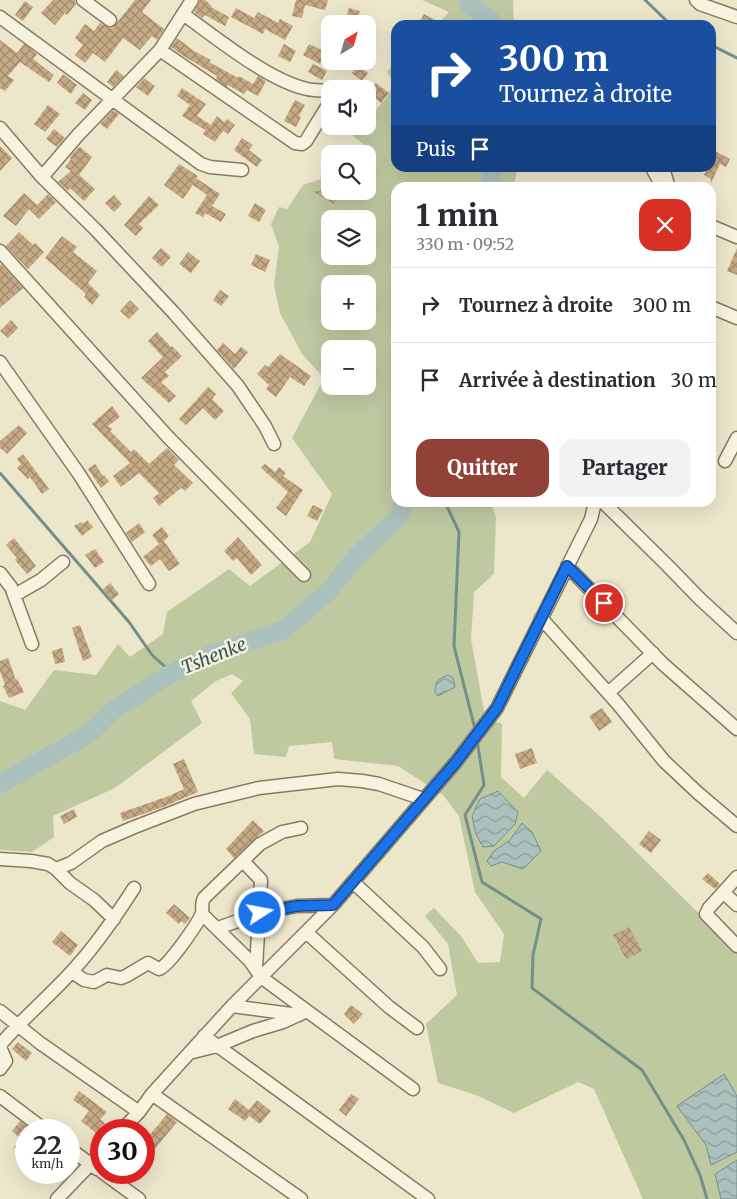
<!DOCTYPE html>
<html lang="fr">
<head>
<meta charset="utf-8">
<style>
  :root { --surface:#fff; --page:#f2f2f3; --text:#2b2b33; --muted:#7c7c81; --line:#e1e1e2; --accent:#914136 }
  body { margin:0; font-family:Merriweather,serif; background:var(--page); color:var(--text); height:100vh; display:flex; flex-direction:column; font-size:19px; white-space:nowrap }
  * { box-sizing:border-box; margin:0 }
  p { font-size:16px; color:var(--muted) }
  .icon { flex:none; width:28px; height:28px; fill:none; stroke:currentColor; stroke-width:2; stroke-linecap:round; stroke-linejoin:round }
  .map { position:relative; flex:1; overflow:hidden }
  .drawer { position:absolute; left:391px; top:182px; width:325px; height:325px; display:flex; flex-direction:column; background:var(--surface); border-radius:15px; box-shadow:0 5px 20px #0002 }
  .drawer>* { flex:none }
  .hud { position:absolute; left:391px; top:20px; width:325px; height:152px; border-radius:15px; box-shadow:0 5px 20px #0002; background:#1a4fa0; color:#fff; overflow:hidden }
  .needle { width:32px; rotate:37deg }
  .controls { position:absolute; left:321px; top:15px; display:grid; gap:10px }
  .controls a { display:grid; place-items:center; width:55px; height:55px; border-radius:10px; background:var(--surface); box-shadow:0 5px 20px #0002; font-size:25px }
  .speed { position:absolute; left:15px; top:1119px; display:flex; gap:10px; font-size:25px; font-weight:700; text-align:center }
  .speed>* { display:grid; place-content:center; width:65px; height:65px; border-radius:50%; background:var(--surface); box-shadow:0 5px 20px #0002; line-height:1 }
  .speed small { font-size:12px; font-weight:400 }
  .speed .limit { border:8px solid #d22; background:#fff; color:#111 }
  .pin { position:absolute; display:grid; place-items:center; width:42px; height:42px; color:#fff; margin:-21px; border:2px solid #fff; border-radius:50%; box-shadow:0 1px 5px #0007 }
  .me { position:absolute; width:55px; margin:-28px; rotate:79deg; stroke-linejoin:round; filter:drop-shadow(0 0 4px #0008) }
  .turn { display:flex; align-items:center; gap:18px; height:105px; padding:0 25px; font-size:22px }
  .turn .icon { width:65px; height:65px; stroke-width:2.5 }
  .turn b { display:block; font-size:35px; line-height:42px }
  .then { display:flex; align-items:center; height:48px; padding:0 25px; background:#0003; gap:10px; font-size:19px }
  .round { display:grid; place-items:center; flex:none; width:52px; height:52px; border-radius:15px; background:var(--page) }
  .overview { display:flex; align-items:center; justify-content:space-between; height:85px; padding:0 25px }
  h1 { font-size:30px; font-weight:800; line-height:38px }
  .primary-button { display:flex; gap:10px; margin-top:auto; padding:10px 25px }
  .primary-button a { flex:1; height:58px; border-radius:15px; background:var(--accent); color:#fff; font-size:20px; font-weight:800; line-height:58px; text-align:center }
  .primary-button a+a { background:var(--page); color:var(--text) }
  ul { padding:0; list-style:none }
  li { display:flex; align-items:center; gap:15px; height:75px; padding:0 25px; border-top:1px solid var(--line) }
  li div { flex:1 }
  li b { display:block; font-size:19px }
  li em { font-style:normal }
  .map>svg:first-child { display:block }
</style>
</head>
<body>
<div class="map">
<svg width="737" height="1199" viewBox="0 0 737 1199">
  <defs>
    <pattern id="water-waves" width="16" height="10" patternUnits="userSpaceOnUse" patternTransform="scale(1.25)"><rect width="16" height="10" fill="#abc1bd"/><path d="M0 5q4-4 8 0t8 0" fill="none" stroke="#8c9d99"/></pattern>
    <pattern id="building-cross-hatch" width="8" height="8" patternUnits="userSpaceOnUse" patternTransform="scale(1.25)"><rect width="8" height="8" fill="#c6a985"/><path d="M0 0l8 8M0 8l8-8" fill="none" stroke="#a28a6c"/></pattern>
  </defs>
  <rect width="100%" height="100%" fill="#ece6cb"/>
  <path fill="#bfc9a0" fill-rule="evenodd" d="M422 0H513L514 25H437L449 12Z
    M396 61V168H518L513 187 396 188V502L491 503 496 517 494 574 474 592 471 639 484 711 487 718 502 724 501 777 524 798 547 770 602 818 737 951V1199H643L594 1089 578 1082 514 1113 476 1095 438 1083 426 1024 457 995 448 944 425 916 434 908 461 936 478 963 500 962 504 934 475 892 459 816 443 795 398 766 334 759 332 742 289 746 286 757 254 754 250 719 231 693 243 681 232 674 216 681 191 701 202 723 115 788 53 816 54 837 32 852 0 850V701L25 710 54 670 96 675 118 644 130 657 163 634 167 612 229 569 250 586 310 542 332 494 292 438 324 378 302 354 280 313 274 285 279 247 271 224 279 207 287 209 303 185 330 176V191H368V154H359L364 145 353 136 361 126H368V119L387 97 394 83 387 72ZM330 219H368V256H330ZM330 284H368V321H330ZM330 349H368V386H330Z"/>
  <path fill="url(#water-waves)" stroke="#728f8c" d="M448 675 453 678 455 687 438 696 435 692C435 681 438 679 448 675Z
    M498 791 518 812 515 824 494 846 483 847 476 834 472 816 480 799Z
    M522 823 532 832 541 851 523 869 502 862 491 866 487 861 494 851 510 840Z
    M724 1074 737 1096V1152L711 1165 706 1145 677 1106Z
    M737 1160V1199H721L715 1174Z"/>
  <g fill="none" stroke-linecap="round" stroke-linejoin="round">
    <path stroke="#728f8c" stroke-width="3" d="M645 0 671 25
      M711 45 737 58
      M0 473 129 622 152 655 172 673
      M445 502 459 532 454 646 475 729
      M477 740 484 785 465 815 482 882 541 919 533 955 532 988 642 1070 684 1140 700 1175 707 1199"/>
    <path stroke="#abc1bd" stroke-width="19" d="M469 0V4L491 20V25
      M490 188 492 168
      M0 784 89 734 113 710 172 673 210 655 283 630 329 591 358 555 399 517 403 502"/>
  </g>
  <path fill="url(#building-cross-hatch)" d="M53 0H75L76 4 67 15 65 13 55 25 41 13Z
    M135 0H151L142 12 164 29 157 40 152 36 140 50 123 38 105 62 93 53 85 63 75 55 83 45 75 38 85 24 94 31 100 23 112 29Z
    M200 0H205L212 6 211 7 229 17 225 26 205 15 202 18 194 12Z
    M296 0H328L325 10 305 5 302 18 292 16Z
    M25 1 33 7 23 21 15 15Z
    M236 8 254 18 258 12 278 23 280 19 293 26 285 40 265 29 263 34 231 17Z
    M349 8 360 11 357 22 346 19Z
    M424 14 444 25H418Z
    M177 38 194 51 211 60 209 62 238 78 239 76 253 84 258 76 266 81 258 96 247 90 244 94 228 85 227 87 216 79 217 76 182 55 171 47Z
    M0 40 17 53 24 44 37 54 33 59 54 75 49 82 20 62 8 76 14 80 5 91 0 88Z
    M284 44 296 51 290 62 278 56Z
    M309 44 326 52 320 64 303 55Z
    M313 64 327 71 322 80 308 72Z
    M358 65 368 73 362 81 352 73Z
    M116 70 124 76 113 87 107 82Z
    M63 74 77 85 71 94 57 83Z
    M144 78 155 86 148 96 136 87Z
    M376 83 389 93 381 103 368 92Z
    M182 88 206 104 197 116 211 125 217 116 224 122 227 119 235 125 228 134 223 131 215 142 203 134 205 130 182 116 190 105 177 96Z
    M83 93 92 100 85 110 75 103Z
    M295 100 305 105 299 116 301 117 296 127 284 121Z
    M48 105 60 114 45 132 34 124Z
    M113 110 119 114 107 129 100 124Z
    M54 129 65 138 57 147 46 139Z
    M242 138 253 145 249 150 262 160 257 167 234 150Z
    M0 146 12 158 0 171Z
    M80 147 92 157 79 175 95 189 84 201 70 188 68 191 58 182 71 171 65 167 71 159 70 157 78 148Z
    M715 151 730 159 726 167 720 164 711 183V179L704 175 707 168H711V159Z
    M179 164 198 176 196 178 220 194 212 206 226 214 221 222 205 213 203 217 195 213 207 195 193 185 183 199 164 185Z
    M330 173V191H342L334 204 312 191H320Z
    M24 193 37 205 48 194 56 202 39 219 29 209 16 226 3 216Z
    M114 195 122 204 114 212 105 203Z
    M149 196 159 205 139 224 143 228 136 236 124 225Z
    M255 203 266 210 259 222 248 216Z
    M19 232 33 245 35 243 44 252 28 269 6 246Z
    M62 236 77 247 73 252 97 271 88 283 100 295 92 305 84 297 86 294 45 258Z
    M161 248 171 257 162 267 152 258Z
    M737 248V275L727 271Z
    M188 252 200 261 191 273 179 264Z
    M256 254 270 260 265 272 251 265Z
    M1 264 23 288 0 308V265Z
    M220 290 229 296 221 306 213 300Z
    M130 300 139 309 129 319 120 311Z
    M11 320 18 328 8 338 0 331Z
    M157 332 171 347 172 346 182 356 165 372 169 376 161 382 176 396 169 403 141 378 163 357 148 341Z
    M223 343 235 354 241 347 248 352 234 369 217 350Z
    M280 354 311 376 304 386 290 377 276 397 266 389 269 385 257 374 265 365 268 367Z
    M208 387 216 394 212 399 224 411 215 420 203 408 186 425 179 419Z
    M112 406 120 417 108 426 112 429 110 431 131 452 134 449 149 464 167 448 179 460 174 465 193 483 185 491 181 488 159 506 153 498 159 493 139 473 121 487 113 476 130 463 92 424Z
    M19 425 27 433 7 454 0 448V441Z
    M23 454 49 489 42 494 30 477 28 479 17 468 21 464 17 459Z
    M95 464 103 476 104 475 109 481 101 488 88 469Z
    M265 464 275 472 279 467 286 473 283 476 303 490 286 516 276 508 288 492 261 468Z
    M313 505 323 510 317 521 307 516Z
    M87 520 93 527 82 536 74 526 81 522 83 524Z
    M139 523 145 532 132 542 126 533Z
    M162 527 169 536 164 541 180 564 169 571 160 559 151 566 143 557 159 544 152 535Z
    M238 537 262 565 251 575 237 558 233 561 224 551Z
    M14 538 36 566 27 574 15 560 17 558 6 545Z
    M95 549 104 562 95 568 85 555Z
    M110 583 119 594 112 600 103 589Z
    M80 625 92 657 83 661 72 628Z
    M62 648 65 662 55 664 52 651Z
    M8 658 16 680 17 679 24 692 9 698 3 686 5 685 0 671V661Z
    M602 708 612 722 599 731 589 716Z
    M532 748 537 763 520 769 515 754Z
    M184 759 198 792 163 807 123 821 120 813 169 796 184 789 173 764Z
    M74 809 77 817 64 824 60 816Z
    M253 820 264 831 234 858 226 849Z
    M649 831 661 840 651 853 639 844Z
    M708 873 720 884 715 889 702 879Z
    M174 904 190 918 185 924 181 921 179 924 166 913Z
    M629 927 642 951 626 959 613 935Z
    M61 931 78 945 70 956 52 942Z
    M351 1005 363 1014 354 1024 344 1014Z
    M18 1042 32 1053 26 1061 12 1049Z
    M79 1091 107 1112 100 1119 105 1123 96 1133 81 1121 89 1111 73 1100Z
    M351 1094 359 1099 346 1116 339 1110Z
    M235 1099 249 1110 257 1100 271 1111 260 1124 249 1116 245 1121 228 1109Z
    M167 1114 177 1122 144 1162V1142Z
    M20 1121 28 1127 20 1138 12 1131Z
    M26 1133V1157L14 1147Z"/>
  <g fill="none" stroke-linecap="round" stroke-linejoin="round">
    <g stroke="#877a61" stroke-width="15">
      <path id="minor" d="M83 0 110 20
        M696 0 700 4 737 17
        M183 14C215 37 269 81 307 89 315 91 323 90 330 91
        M0 17 201 164 210 167 242 170
        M160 50 295 143 302 144 306 141 330 102
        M0 128 42 177 96 230 173 312 238 386 265 426 274 444
        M652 168 663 188
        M663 168 669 188
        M42 177 78 135 160 50 192 0
        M711 226 737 237
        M0 251 168 437 304 575
        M711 307 737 318
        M0 362 79 474 149 584
        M725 461 737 438
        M603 502 667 565 700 599 737 633
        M567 566 663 664 737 729
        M0 573 11 587 32 644
        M15 595 41 580 63 562
        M541 618 618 704 664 761 698 793 737 826
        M608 693 653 653
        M0 859 31 861 48 864 56 869 70 883 94 900 114 919
        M243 861 261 880 256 968
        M56 869 71 863 102 841 132 828 194 804 259 788 338 779 362 781 379 784 423 799
        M737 877 709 908 706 914 737 946
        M353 882 423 947 440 969
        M724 893 737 905
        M202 914 250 961 261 977 413 1089
        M218 928 260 913 297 906 333 905
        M306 932 389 1007 417 1028
        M72 972 84 980 94 982 107 975 121 978 126 976 148 963 159 969C168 967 199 922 202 913 203 907 201 903 204 898L260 844 282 832 301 828
        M232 1006 299 1015
        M0 1011 40 1043 139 1112
        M204 1036 428 1199
        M0 1045C23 1018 51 995 75 968 97 944 116 916 134 888
        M0 1047 6 1061 0 1069
        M189 1053 217 1046 253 1031 283 1022 307 1011
        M152 1094 301 1199
        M0 1096 45 1130
        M122 1130 139 1112 152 1094 232 1006 333 905 456 762 497 708 591 519 595 502
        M69 1148 97 1169
        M102 1172 139 1199
        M57 1199 101 1153"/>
    </g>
    <use href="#minor" stroke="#f7f3de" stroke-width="12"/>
  </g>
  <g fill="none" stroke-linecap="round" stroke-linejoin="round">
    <g stroke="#114b97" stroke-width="12">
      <path id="route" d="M260 913 297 906 333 905 456 762 497 708 567 566 604 603"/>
    </g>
    <use href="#route" stroke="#1a73e8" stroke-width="9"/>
  </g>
  <g text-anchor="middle" stroke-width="5" stroke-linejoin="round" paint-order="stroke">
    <g font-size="18" font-style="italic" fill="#335558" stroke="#f4f0da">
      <text transform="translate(214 656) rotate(-22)" y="6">Tshenke</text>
    </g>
  </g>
</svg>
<div class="controls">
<a><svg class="needle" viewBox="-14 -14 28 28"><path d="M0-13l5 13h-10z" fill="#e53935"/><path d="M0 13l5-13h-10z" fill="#7c7c81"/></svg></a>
<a><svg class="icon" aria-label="sound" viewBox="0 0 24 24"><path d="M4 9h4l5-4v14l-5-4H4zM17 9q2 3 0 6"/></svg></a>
<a><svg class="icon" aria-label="search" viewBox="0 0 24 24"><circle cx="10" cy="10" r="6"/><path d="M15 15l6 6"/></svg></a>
<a><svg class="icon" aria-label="layers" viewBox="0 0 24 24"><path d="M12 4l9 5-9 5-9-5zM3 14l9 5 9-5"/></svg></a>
<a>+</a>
<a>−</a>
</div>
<div class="speed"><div>22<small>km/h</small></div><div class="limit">30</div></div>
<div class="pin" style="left:604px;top:603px;background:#d93025"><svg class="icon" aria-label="arrive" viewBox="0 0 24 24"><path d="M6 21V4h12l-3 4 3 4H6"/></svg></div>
<svg class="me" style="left:260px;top:913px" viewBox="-20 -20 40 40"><circle r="17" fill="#1a73e8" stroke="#fff" stroke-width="3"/><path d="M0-11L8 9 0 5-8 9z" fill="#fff"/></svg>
<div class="hud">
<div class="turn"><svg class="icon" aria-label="right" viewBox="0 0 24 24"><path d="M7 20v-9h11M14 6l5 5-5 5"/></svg><div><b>300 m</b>Tournez à droite</div></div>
<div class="then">Puis<svg class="icon" aria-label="arrive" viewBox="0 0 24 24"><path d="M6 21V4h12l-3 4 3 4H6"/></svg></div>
</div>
<section class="drawer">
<div class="overview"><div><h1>1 min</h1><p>330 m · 09:52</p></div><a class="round" style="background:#d93025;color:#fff"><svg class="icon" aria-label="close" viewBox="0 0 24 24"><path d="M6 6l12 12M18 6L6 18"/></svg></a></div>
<ul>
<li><svg class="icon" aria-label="right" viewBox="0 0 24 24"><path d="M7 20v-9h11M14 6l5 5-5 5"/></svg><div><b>Tournez à droite</b></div><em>300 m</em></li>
<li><svg class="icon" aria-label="arrive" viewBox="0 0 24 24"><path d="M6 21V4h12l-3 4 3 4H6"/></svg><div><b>Arrivée à destination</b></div><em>30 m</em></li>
</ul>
<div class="primary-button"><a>Quitter</a><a>Partager</a></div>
</section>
</div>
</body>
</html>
